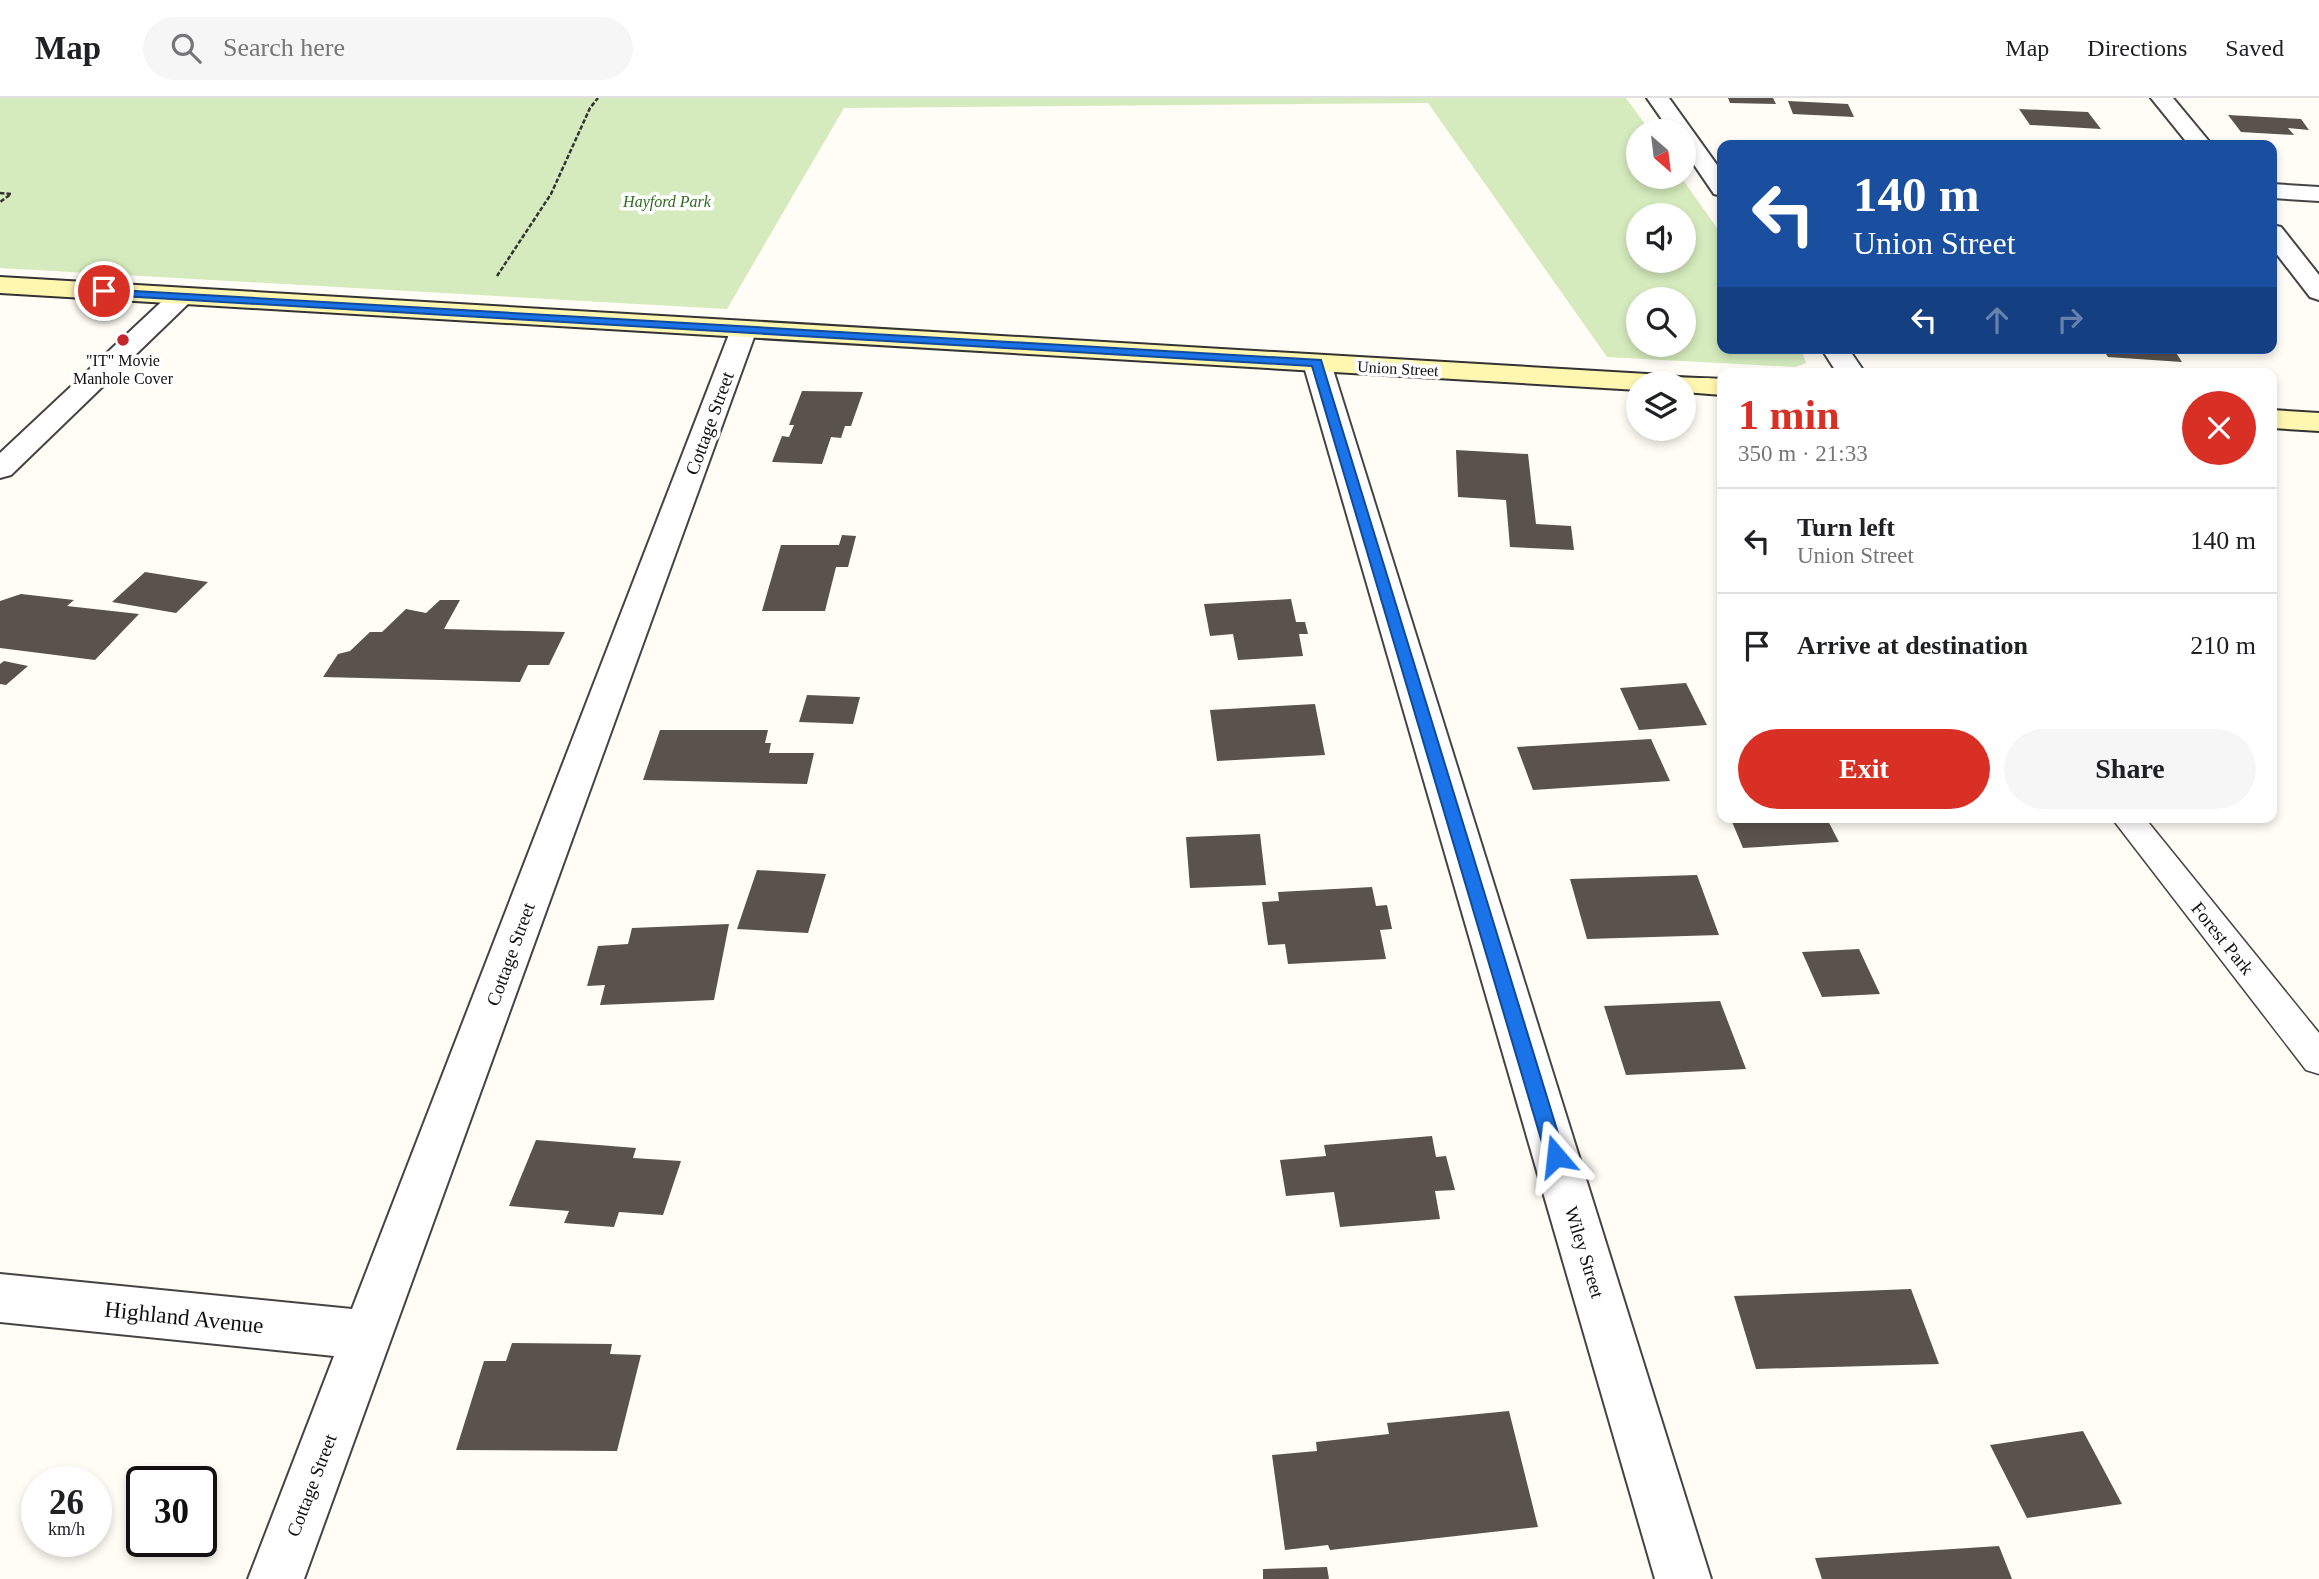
<!DOCTYPE html>
<html lang="en">
<head>
<meta charset="utf-8">
<style>
  :root { --surface:#fff; --page:#f6f6f6; --text:#202124; --muted:#757577; --line:#e0e0e0; --accent:#d93025 }
  body { margin:0; font-family:"Times New Roman",serif; background:var(--page); color:var(--text); height:100vh; display:flex; flex-direction:column; font-size:26px; white-space:nowrap }
  * { box-sizing:border-box; margin:0 }
  p { font-size:23px; color:var(--muted) }
  .icon { flex:none; width:38px; height:38px; fill:none; stroke:currentColor; stroke-width:2; stroke-linecap:round; stroke-linejoin:round }
  .map { position:relative; flex:1; overflow:hidden }
  .details { position:absolute; left:1717px; top:270px; width:560px; height:455px; display:flex; flex-direction:column; background:var(--surface); border-radius:14px; box-shadow:0 4px 10px #0003 }
  .details>* { flex:none }
  .guide { position:absolute; left:1717px; top:42px; width:560px; height:214px; border-radius:14px; box-shadow:0 4px 10px #0003; background:#1a4fa0; color:#fff; overflow:hidden }
  .needle { width:46px; rotate:152deg }
  .controls { position:absolute; left:1626px; top:21px; display:grid; gap:14px }
  .controls a { display:grid; place-items:center; width:70px; height:70px; border-radius:50%; background:var(--surface); box-shadow:0 4px 10px #0003; font-size:35px }
  .speed { position:absolute; left:21px; top:1368px; display:flex; gap:14px; font-size:35px; font-weight:700; text-align:center }
  .speed>* { display:grid; place-content:center; width:91px; height:91px; border-radius:50%; background:var(--surface); box-shadow:0 4px 10px #0003; line-height:1 }
  .speed small { font-size:18px; font-weight:400 }
  .speed .limit { border:4px solid #111; border-radius:10px; background:#fff; color:#111 }
  .pin { position:absolute; display:grid; place-items:center; width:60px; height:60px; color:#fff; margin:-30px; border:4px solid #fff; border-radius:50%; box-shadow:0 2px 7px #0007 }
  .me { position:absolute; width:77px; margin:-38px; rotate:343deg; stroke-linejoin:round; filter:drop-shadow(0 0 5px #0008) }
  .turn { display:flex; align-items:center; gap:24px; height:147px; padding:0 21px; font-size:32px }
  .turn .icon { width:91px; height:91px; stroke-width:2.5 }
  .turn b { display:block; font-size:49px; line-height:60px }
  .lanes { display:flex; align-items:center; height:66px; padding:0 21px; background:#0003; justify-content:center; gap:35px; direction:ltr }
  .lanes .off { opacity:.35 }
  .round { display:grid; place-items:center; flex:none; width:74px; height:74px; border-radius:37px; background:var(--page) }
  .head { display:flex; align-items:center; justify-content:space-between; height:119px; padding:0 21px }
  h1 { font-size:42px; font-weight:700; line-height:52px; color:var(--accent) }
  .action { display:flex; gap:14px; margin-top:auto; padding:14px 21px }
  .action a { flex:1; height:80px; border-radius:42px; background:var(--accent); color:#fff; font-size:28px; font-weight:700; line-height:80px; text-align:center }
  .action a+a { background:var(--page); color:var(--text) }
  ul { padding:0; list-style:none }
  li { display:flex; align-items:center; gap:21px; height:105px; padding:0 21px; border-top:2px solid var(--line) }
  li div { flex:1 }
  li b { display:block; font-size:26px }
  li em { font-style:normal }
  header { display:flex; align-items:center; gap:42px; box-sizing:border-box; height:98px; padding:0 35px; background:var(--surface); border-bottom:2px solid var(--line) }
  header strong { font-size:33px }
  nav { display:flex; gap:38px; margin-inline-start:auto; font-size:24px }
  .search { width:490px; height:63px; background:var(--page); display:flex; align-items:center; gap:18px; box-sizing:border-box; padding:0 24px; border-radius:38px; color:var(--muted); font-size:26px }
  .map>svg:first-child { display:block }
</style>
</head>
<body>
<header>
<strong>Map</strong>
<div class="search"><svg class="icon" aria-label="search" viewBox="0 0 24 24"><circle cx="10" cy="10" r="6"/><path d="M15 15l6 6"/></svg>Search here</div>
<nav><a>Map</a><a>Directions</a><a>Saved</a></nav>
</header>
<div class="map">
<svg width="2319" height="1481" viewBox="0 0 2319 1481">
  <rect width="100%" height="100%" fill="#fffdf5"/>
  <path fill="#d5ebbd" fill-rule="evenodd" d="M0 0H1626L1650 33H1638V79H1681L1722 137V250H1801L1806 265 1795 269 1607 259 1428 5 844 10 727 211 0 170ZM1638 117H1684V163H1638ZM1638 201H1684V247H1638Z"/>
  <path fill="#5a524d" d="M1728 0H1773L1776 6 1730 5Z
    M1788 3 1848 6 1854 19 1793 16Z
    M2019 11 2088 14 2101 31 2030 27Z
    M2228 17 2301 21 2309 32 2288 30 2294 37 2241 34Z
    M2102 250H2173L2182 264 2108 259Z
    M802 293 863 294 851 328H845L841 340 831 339 822 366 772 364 782 338 789 339 794 327H789Z
    M1456 352 1528 356 1536 426 1571 428 1574 452 1510 449 1506 402 1458 399Z
    M842 437 856 438 848 469H836L825 513H762L781 447H839Z
    M145 474 208 484 176 515 112 504Z
    M21 496 74 502 67 508 139 516 95 562 0 550V503Z
    M1291 501 1296 524H1305L1308 536H1299L1303 558 1238 562 1233 536 1210 538 1204 506Z
    M440 502H460L444 531 565 534 549 567H528L520 584 323 579 338 556 350 553 370 534H382L406 511 426 515Z
    M4 563 28 568 6 587 0 586V566Z
    M1686 585 1707 627 1639 632 1620 590Z
    M807 597 860 599 853 626 799 624Z
    M1315 606 1325 657 1217 663 1210 612Z
    M660 632H768L765 645H771L769 655H814L807 686 643 682Z
    M1651 641 1670 683 1533 692 1517 649Z
    M1730 719H1826L1839 744 1743 750Z
    M1260 736 1266 787 1190 790 1186 739Z
    M757 772 826 776 808 835 737 831Z
    M1697 777 1719 837 1587 841 1570 781Z
    M1372 789 1376 808 1387 807 1392 831 1380 832 1386 861 1288 866 1285 846 1268 847 1262 804 1279 803 1278 794Z
    M729 826 714 902 600 907 605 887 587 888 598 848 628 846 632 830Z
    M1859 851 1880 896 1822 899 1802 854Z
    M1720 903 1746 971 1626 977 1604 908Z
    M1432 1038 1436 1059 1446 1058 1455 1092 1435 1093 1440 1121 1340 1129 1334 1094 1286 1098 1280 1062 1326 1058 1324 1047Z
    M536 1042 636 1050 633 1060 681 1063 663 1117 619 1114 614 1129 564 1125 569 1113 509 1108Z
    M1911 1191 1939 1266 1756 1271 1734 1198Z
    M512 1245 612 1246 610 1256 641 1257 617 1353 456 1352 484 1263H506Z
    M1509 1313 1538 1429 1330 1452 1328 1447 1285 1452 1272 1357 1317 1353 1316 1344 1389 1336 1387 1325Z
    M2083 1333 2122 1406 2027 1420 1990 1347Z
    M1999 1448 2012 1481H1822L1815 1460Z
    M1327 1469 1329 1481H1263V1471Z"/>
  <g fill="none" stroke-linecap="round" stroke-linejoin="round">
    <g stroke="#444" stroke-width="3">
      <path id="service" d="M2111 719H2144L2319 935V976L2306 972Z"/>
    </g>
    <g stroke="#444" stroke-width="4">
      <path id="minor" d="M1647 0H1669L1722 74V98L1714 96 1684 52V33H1670Z
        M2151 0H2173L2212 47H2189Z
        M2272 86 2319 89V103L2272 100Z
        M2272 127 2281 129 2319 177V202L2310 199 2272 150Z
        M182 190 191 193 195 198 191 203 11 377 0 380V355L173 193Z
        M744 223 753 225 757 231 304 1481H248L334 1258 0 1224V1176L352 1211 731 231 735 225Z
        M1821 250H1848L1865 275H1837Z
        M1317 257 1327 259 1331 265 1711 1481H1655L1303 265 1307 259Z"/>
    </g>
    <g stroke="#333" stroke-width="4">
      <path id="secondary" d="M0 179 1664 277C1682 281 1703 279 1722 281V297L1684 294V285H1638V292L0 195Z
        M2272 312 2319 315V333L2272 330Z"/>
    </g>
    <path stroke="#333" stroke-width="2.5" stroke-dasharray="4.5 2" stroke-linecap="butt" d="M0 95 11 96 0 104
      M497 178 551 96 590 10 598 0"/>
    <use href="#service" fill="#fff" fill-rule="evenodd"/>
    <use href="#minor" fill="#fff" fill-rule="evenodd"/>
    <use href="#secondary" fill="#fff6b0" fill-rule="evenodd"/>
  </g>
  <path fill="#1a73e8" stroke="#114b97" stroke-width="2" d="M100 191 1321 262 1565 1058 1562 1064 1556 1067 1549 1064 1546 1058 1312 268 104 197 99 193Z"/>
  <circle fill="#c4262e" stroke="#fff" stroke-width="2.5" cx="123" cy="242" r="7"/>
  <g text-anchor="middle" stroke-width="7" stroke-linejoin="round" paint-order="stroke">
    <g font-size="16" font-style="italic" fill="#2f6b1f" stroke="#fff">
      <text x="667" y="109">Hayford Park</text>
    </g>
    <g font-size="16" fill="#111" stroke="#fff">
      <text x="123" y="268">"IT" Movie<tspan x="123" dy="18">Manhole Cover</tspan></text>
    </g>
    <g font-size="16" fill="#111" stroke="#fff">
      <text transform="translate(1398 270) rotate(3)" y="6">Union Street</text>
    </g>
    <g font-size="19" fill="#111" stroke="#fff">
      <text transform="translate(709 325) rotate(-70)" y="7">Cottage Street</text>
      <text transform="translate(2223 840) rotate(51)" y="7">Forest Park</text>
      <text transform="translate(510 856) rotate(-70)" y="7">Cottage Street</text>
      <text transform="translate(1585 1154) rotate(73)" y="7">Wiley Street</text>
      <text transform="translate(311 1387) rotate(-69)" y="7">Cottage Street</text>
    </g>
    <g font-size="23" fill="#111" stroke="#fff">
      <text transform="translate(184 1219) rotate(6)" y="8">Highland Avenue</text>
    </g>
  </g>
</svg>
<div class="controls">
<a><svg class="needle" viewBox="-14 -14 28 28"><path d="M0-13l5 13h-10z" fill="#e53935"/><path d="M0 13l5-13h-10z" fill="#757577"/></svg></a>
<a><svg class="icon" aria-label="sound" viewBox="0 0 24 24"><path d="M4 9h4l5-4v14l-5-4H4zM17 9q2 3 0 6"/></svg></a>
<a><svg class="icon" aria-label="search" viewBox="0 0 24 24"><circle cx="10" cy="10" r="6"/><path d="M15 15l6 6"/></svg></a>
<a><svg class="icon" aria-label="layers" viewBox="0 0 24 24"><path d="M12 4l9 5-9 5-9-5zM3 14l9 5 9-5"/></svg></a>
</div>
<div class="speed"><div>26<small>km/h</small></div><div class="limit">30</div></div>
<div class="pin" style="left:104px;top:193px;background:#d93025"><svg class="icon" aria-label="arrive" viewBox="0 0 24 24"><path d="M6 21V4h12l-3 4 3 4H6"/></svg></div>
<svg class="me" style="left:1556px;top:1058px" viewBox="-20 -20 40 40"><path d="M0-17L14 15 0 8-14 15z" fill="#1a73e8" stroke="#fff" stroke-width="4"/></svg>
<div class="guide">
<div class="turn"><svg class="icon" aria-label="left" viewBox="0 0 24 24"><path d="M17 20v-9H6M10 6l-5 5 5 5"/></svg><div><b>140 m</b>Union Street</div></div>
<div class="lanes"><svg class="icon" aria-label="left" viewBox="0 0 24 24"><path d="M17 20v-9H6M10 6l-5 5 5 5"/></svg><svg class="icon off" aria-label="ahead" viewBox="0 0 24 24"><path d="M12 20V5M6 11l6-6 6 6"/></svg><svg class="icon off" aria-label="right" viewBox="0 0 24 24"><path d="M7 20v-9h11M14 6l5 5-5 5"/></svg></div>
</div>
<section class="details">
<div class="head"><div><h1>1 min</h1><p>350 m · 21:33</p></div><a class="round" style="background:#d93025;color:#fff"><svg class="icon" aria-label="close" viewBox="0 0 24 24"><path d="M6 6l12 12M18 6L6 18"/></svg></a></div>
<ul>
<li><svg class="icon" aria-label="left" viewBox="0 0 24 24"><path d="M17 20v-9H6M10 6l-5 5 5 5"/></svg><div><b>Turn left</b><p>Union Street</p></div><em>140 m</em></li>
<li><svg class="icon" aria-label="arrive" viewBox="0 0 24 24"><path d="M6 21V4h12l-3 4 3 4H6"/></svg><div><b>Arrive at destination</b></div><em>210 m</em></li>
</ul>
<div class="action"><a>Exit</a><a>Share</a></div>
</section>
</div>
</body>
</html>
